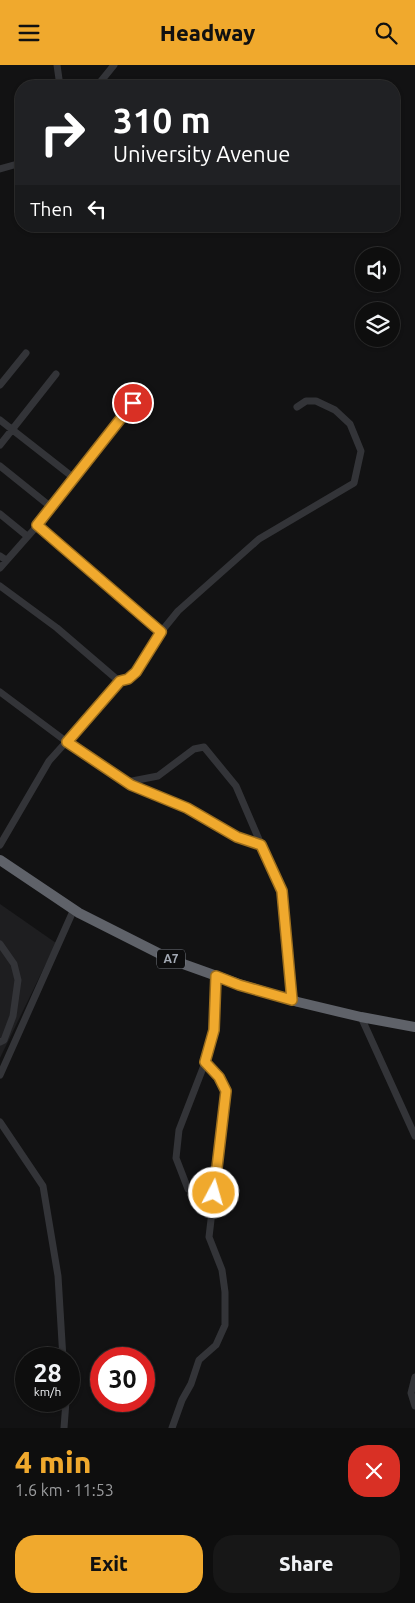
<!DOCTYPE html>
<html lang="en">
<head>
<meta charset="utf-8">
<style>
  :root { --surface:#0e0e0e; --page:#171717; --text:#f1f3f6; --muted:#9b9c9e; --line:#2e2e2e; --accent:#f0a92d }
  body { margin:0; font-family:Ubuntu,sans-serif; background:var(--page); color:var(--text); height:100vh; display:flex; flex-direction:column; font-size:19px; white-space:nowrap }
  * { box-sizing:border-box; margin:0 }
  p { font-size:16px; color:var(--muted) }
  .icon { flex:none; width:28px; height:28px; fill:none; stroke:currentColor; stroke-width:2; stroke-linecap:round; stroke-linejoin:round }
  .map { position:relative; height:1363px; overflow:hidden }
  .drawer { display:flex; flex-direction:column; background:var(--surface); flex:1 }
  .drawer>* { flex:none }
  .banner { position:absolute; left:15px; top:15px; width:385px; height:152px; border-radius:20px; box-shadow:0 1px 4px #0004,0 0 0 1px var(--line); background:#202124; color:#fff; overflow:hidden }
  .controls { position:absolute; left:355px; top:182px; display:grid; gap:10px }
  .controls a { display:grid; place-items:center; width:45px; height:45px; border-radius:50%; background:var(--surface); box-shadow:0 1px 4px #0004,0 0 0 1px var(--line); font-size:25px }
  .speed { position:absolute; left:15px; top:1282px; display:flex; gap:10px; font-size:25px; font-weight:700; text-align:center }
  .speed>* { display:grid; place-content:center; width:65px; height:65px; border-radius:50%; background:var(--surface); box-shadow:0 1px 4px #0004,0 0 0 1px var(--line); line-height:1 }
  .speed small { font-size:12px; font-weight:400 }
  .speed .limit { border:8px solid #d22; background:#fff; color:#111 }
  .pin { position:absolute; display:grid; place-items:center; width:42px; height:42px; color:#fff; margin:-21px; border:2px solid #fff; border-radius:50%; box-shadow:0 1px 5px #0007 }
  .me { position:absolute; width:55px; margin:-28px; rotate:6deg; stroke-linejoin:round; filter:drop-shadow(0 0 4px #0008) }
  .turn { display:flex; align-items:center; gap:18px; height:105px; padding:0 15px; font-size:22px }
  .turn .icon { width:65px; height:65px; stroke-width:2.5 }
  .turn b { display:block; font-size:35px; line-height:42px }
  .then { display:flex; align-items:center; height:48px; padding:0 15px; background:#0003; gap:10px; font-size:19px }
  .round { display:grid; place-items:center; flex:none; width:52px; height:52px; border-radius:20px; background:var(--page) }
  .head { display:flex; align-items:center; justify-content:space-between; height:85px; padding:0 15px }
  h1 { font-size:30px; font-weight:800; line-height:38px; color:var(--accent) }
  .primary-button { display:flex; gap:10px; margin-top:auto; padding:10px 15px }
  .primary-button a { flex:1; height:58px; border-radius:20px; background:var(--accent); color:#111; font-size:20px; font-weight:800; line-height:58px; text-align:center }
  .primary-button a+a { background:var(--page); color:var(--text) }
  header { display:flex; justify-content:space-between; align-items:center; height:65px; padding:0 15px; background:var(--accent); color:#111; font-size:22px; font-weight:800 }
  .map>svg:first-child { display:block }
</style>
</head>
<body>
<header><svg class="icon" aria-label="menu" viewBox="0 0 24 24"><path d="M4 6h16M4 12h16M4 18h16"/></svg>Headway<svg class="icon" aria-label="search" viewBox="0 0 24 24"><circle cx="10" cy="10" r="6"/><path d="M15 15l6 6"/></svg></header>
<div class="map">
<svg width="415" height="1363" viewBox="0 0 415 1363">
  <rect width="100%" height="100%" fill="#121213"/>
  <path fill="#1e1e20" d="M0 839 56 878 0 993Z"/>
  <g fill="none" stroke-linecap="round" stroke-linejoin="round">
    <path stroke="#333438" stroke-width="7" d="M57 0 60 21
      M97 21 114 0
      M0 104 21 98
      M0 320 26 288
      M0 355 74 413
      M0 380 56 309
      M0 401 51 442
      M0 449 27 471
      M37 461 161 567
      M0 491 6 495
      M0 503 37 461 133 339
      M0 521 57 563 120 617
      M0 627 87 692 131 720 187 743 237 771 261 780
      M127 717 158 711 194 684 204 682 236 721 281 826 292 935
      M0 780 49 696 120 617 128 614 136 607 161 567 178 546 259 474 354 418 361 386 350 359 335 345 316 336H306L297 342
      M0 879 14 899 18 915 13 951 4 975 0 977
      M361 952 415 1071
      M0 1010 74 844
      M0 1057 43 1121 58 1211 63 1294
      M188 1124 176 1093 179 1065 208 990 214 965 216 911
      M415 1312 411 1328 415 1341
      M64 1363 66 1336
      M172 1363 182 1335 191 1319 199 1295 216 1280 225 1260V1227L222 1205 209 1172 226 1026 219 1012 205 997"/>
    <path stroke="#5f6269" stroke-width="10" d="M0 795 79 848 172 895 239 919 298 937 361 952 415 962"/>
  </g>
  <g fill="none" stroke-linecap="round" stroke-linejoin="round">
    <g stroke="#9c6e1d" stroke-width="12">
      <path id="route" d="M133 338 37 460 161 567 136 607 128 614 120 616 67 677 131 720 187 743 237 772 261 780 282 826 292 935 239 920 216 911 214 965 205 997 219 1012 226 1026 214 1128"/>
    </g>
    <use href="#route" stroke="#f0a92d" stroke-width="9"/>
  </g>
  <g text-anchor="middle" stroke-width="5" stroke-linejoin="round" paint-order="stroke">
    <rect fill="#0d0d0e" stroke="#767a82" stroke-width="1" x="157" y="884.5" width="28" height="19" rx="4"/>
    <g font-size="12" font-weight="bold" fill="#a3a9b4">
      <text x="171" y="898">A7</text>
    </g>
  </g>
</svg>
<div class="controls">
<a><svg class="icon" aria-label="sound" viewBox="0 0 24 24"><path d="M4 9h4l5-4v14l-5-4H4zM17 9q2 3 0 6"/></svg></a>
<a><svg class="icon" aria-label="layers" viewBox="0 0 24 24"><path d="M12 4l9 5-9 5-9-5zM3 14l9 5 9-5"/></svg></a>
</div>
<div class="speed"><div>28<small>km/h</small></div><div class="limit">30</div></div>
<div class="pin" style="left:133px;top:338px;background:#d93025"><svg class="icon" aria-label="arrive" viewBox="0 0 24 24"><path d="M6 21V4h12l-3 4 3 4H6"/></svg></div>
<svg class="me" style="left:214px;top:1128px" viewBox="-20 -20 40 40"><circle r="17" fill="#f0a92d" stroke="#fff" stroke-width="3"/><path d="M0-11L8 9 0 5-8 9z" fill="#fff"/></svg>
<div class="banner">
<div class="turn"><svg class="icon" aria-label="right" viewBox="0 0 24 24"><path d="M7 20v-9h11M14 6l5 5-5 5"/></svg><div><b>310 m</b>University Avenue</div></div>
<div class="then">Then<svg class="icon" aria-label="left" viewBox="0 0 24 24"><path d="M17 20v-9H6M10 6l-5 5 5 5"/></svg></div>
</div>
</div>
<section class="drawer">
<div class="head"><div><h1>4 min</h1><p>1.6 km · 11:53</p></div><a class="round" style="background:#d93025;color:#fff"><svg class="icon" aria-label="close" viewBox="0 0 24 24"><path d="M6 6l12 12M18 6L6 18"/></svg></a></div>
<div class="primary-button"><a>Exit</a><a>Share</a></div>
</section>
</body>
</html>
